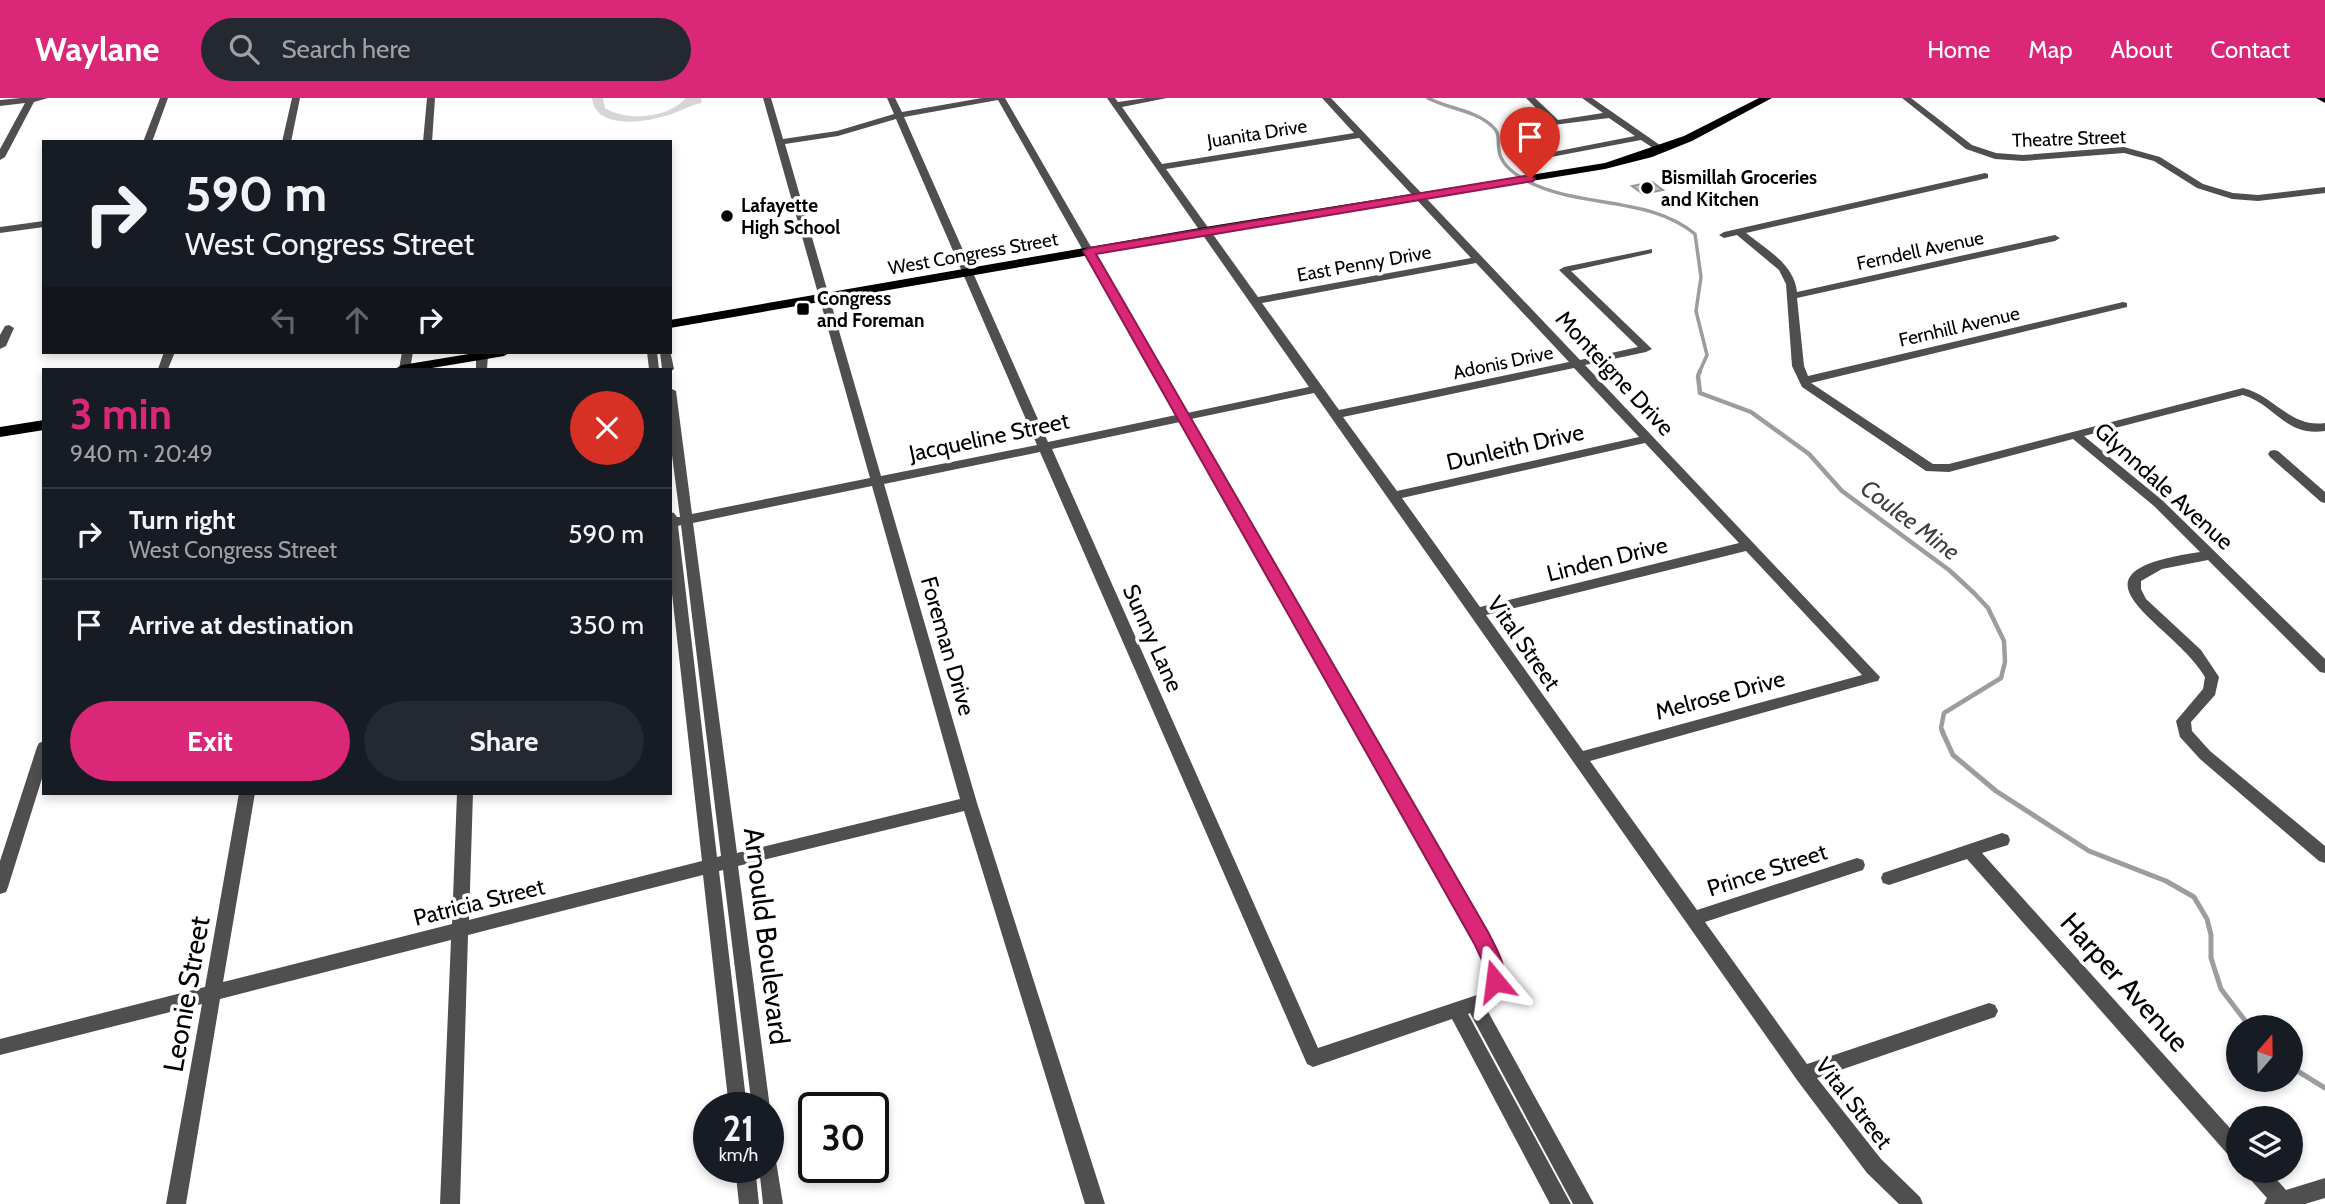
<!DOCTYPE html>
<html lang="en">
<head>
<meta charset="utf-8">
<style>
  :root { --surface:#171b24; --page:#242831; --text:#f1f3f6; --muted:#9ea1a6; --line:#363941; --accent:#db2777 }
  body { margin:0; font-family:Cabin,sans-serif; background:var(--page); color:var(--text); height:100vh; display:flex; flex-direction:column; font-size:26px; white-space:nowrap }
  * { box-sizing:border-box; margin:0 }
  p { font-size:23px; color:var(--muted) }
  .icon { flex:none; width:38px; height:38px; fill:none; stroke:currentColor; stroke-width:2; stroke-linecap:round; stroke-linejoin:round }
  .map { position:relative; flex:1; overflow:hidden }
  .sheet { position:absolute; left:42px; top:270px; width:630px; height:427px; display:flex; flex-direction:column; background:var(--surface); border-radius:0px; box-shadow:0 4px 10px #0003 }
  .sheet>* { flex:none }
  .banner { position:absolute; left:42px; top:42px; width:630px; height:214px; border-radius:0px; box-shadow:0 4px 10px #0003; background:#171b24; color:var(--text); overflow:hidden }
  .needle { width:46px; rotate:20deg }
  .fabs { position:absolute; left:2226px; top:917px; display:grid; gap:14px }
  .fabs a { display:grid; place-items:center; width:77px; height:77px; border-radius:50%; background:var(--surface); box-shadow:0 4px 10px #0003; font-size:35px }
  .speed { position:absolute; left:693px; top:994px; display:flex; gap:14px; font-size:35px; font-weight:700; text-align:center }
  .speed>* { display:grid; place-content:center; width:91px; height:91px; border-radius:50%; background:var(--surface); box-shadow:0 4px 10px #0003; line-height:1 }
  .speed small { font-size:18px; font-weight:400 }
  .speed .limit { border:4px solid #111; border-radius:10px; background:#fff; color:#111 }
  .pin { position:absolute; display:grid; place-items:center; width:60px; height:60px; color:#fff; margin:-72px -30px; border-radius:50% 50% 50% 0; rotate:-45deg; box-shadow:0 0 7px #0007 }
  .pin .icon { rotate:45deg }
  .me { position:absolute; width:77px; margin:-38px; rotate:344deg; stroke-linejoin:round; filter:drop-shadow(0 0 5px #0008) }
  .turn { display:flex; align-items:center; gap:24px; height:147px; padding:0 28px; font-size:32px }
  .turn .icon { width:91px; height:91px; stroke-width:2.5 }
  .turn b { display:block; font-size:49px; line-height:60px }
  .lanes { display:flex; align-items:center; height:66px; padding:0 28px; background:#0003; justify-content:center; gap:35px; direction:ltr }
  .lanes .off { opacity:.35 }
  .round { display:grid; place-items:center; flex:none; width:74px; height:74px; border-radius:37px; background:var(--page) }
  .summary { display:flex; align-items:center; justify-content:space-between; height:119px; padding:0 28px }
  h1 { font-size:42px; font-weight:800; line-height:52px; color:var(--accent) }
  .primary-button { display:flex; gap:14px; margin-top:auto; padding:14px 28px }
  .primary-button a { flex:1; height:80px; border-radius:42px; background:var(--accent); color:#fff; font-size:28px; font-weight:800; line-height:80px; text-align:center }
  .primary-button a+a { background:var(--page); color:var(--text) }
  ul { padding:0; list-style:none }
  li { display:flex; align-items:center; gap:21px; height:91px; padding:0 28px; border-top:2px solid var(--line) }
  li div { flex:1 }
  li b { display:block; font-size:26px }
  li em { font-style:normal }
  header { display:flex; align-items:center; gap:42px; box-sizing:border-box; height:98px; padding:0 35px; background:var(--accent); color:#fff }
  header strong { font-size:33px }
  nav { display:flex; gap:38px; margin-inline-start:auto; font-size:24px }
  .search { width:490px; height:63px; background:var(--page); display:flex; align-items:center; gap:18px; box-sizing:border-box; padding:0 24px; border-radius:38px; color:var(--muted); font-size:26px }
  .map>svg:first-child { display:block }
</style>
</head>
<body>
<header>
<strong>Waylane</strong>
<div class="search"><svg class="icon" aria-label="search" viewBox="0 0 24 24"><circle cx="10" cy="10" r="6"/><path d="M15 15l6 6"/></svg>Search here</div>
<nav><a>Home</a><a>Map</a><a>About</a><a>Contact</a></nav>
</header>
<div class="map">
<svg width="2325" height="1106" viewBox="0 0 2325 1106">
  <rect width="100%" height="100%" fill="#fff"/>
  <path fill="#d6d6d6" d="M592 0H603L605 10C628 24 668 20 686 0H701L702 5C689 7 678 15 665 18 643 25 595 31 592 0Z"/>
  <g fill="none" stroke-linecap="round" stroke-linejoin="round">
    <path stroke="#9d9d9d" stroke-width="3.5" d="M1428 0C1448 11 1475 12 1492 28 1501 36 1497 41 1499 52 1500 66 1516 77 1527 83 1580 111 1647 97 1695 136L1701 179 1696 213 1707 257 1699 275"/>
    <path stroke="#9d9d9d" stroke-width="4.5" d="M1700 273 1698 278 1700 295 1751 314 1809 356 1842 393 1949 472 1974 495 1988 510 2004 543 2005 564 2001 580 1944 615 1941 630 1943 634"/>
    <path stroke="#9d9d9d" stroke-width="5" d="M1942 633 1953 657 1996 693 2089 753 2166 783 2194 799 2207 821 2211 837V860L2221 891 2250 929
      M2291 969 2325 990"/>
  </g>
  <path fill="#bfbfbf" stroke="#939393" stroke-width="2" d="M1652 84 1663 92 1643 96 1632 88Z"/>
  <g fill="none" stroke-linecap="round" stroke-linejoin="round">
    <path fill="#4f4f4f" fill-rule="evenodd" d="M21 0H48L34 4 5 59 0 62V51L25 5 0 8V2Z
      M160 0H168L152 44H143Z
      M292 0H300L291 44H282Z
      M427 0H435L432 44H423Z
      M763 0H771L783 41 837 33 894 16 887 0H895L902 14 982 0H1005L1187 315 1309 289 1107 0H1115L1118 4 1146 0H1167L1122 9 1162 66 1354 35 1322 0H1331L1580 262 1638 249 1559 172 1564 169 1652 151V155L1571 173 1652 251 1646 254 1585 267 1880 579 1878 583 1873 584 1590 663 1697 812 1857 760 1863 762 1865 767 1863 772 1705 824 1807 966 1989 905 1995 907 1998 913 1995 919 1817 980 1881 1061 1920 1099 1923 1106H1899L1867 1075 1797 982 1314 295 1191 321 1487 835C1497 855 1518 898 1486 910L1594 1106H1573L1470 915 1468 916 1571 1106H1550L1452 921 1313 969 1307 966 1040 354 884 386 977 705 1105 1106H1085L964 713 738 768 770 1010 768 1015V1010H752L723 772 719 773 747 1010H729L703 777 468 837 460 1106H440L451 842 220 901 186 1106H166L202 906 0 957V941L205 889 239 695H255L223 884 452 826 457 695H473L469 822 702 763 670 478V414L674 415 677 419H680L670 342V290L676 293 692 416 870 380ZM998 2 1176 317 1048 344 904 19ZM896 21 1037 347 881 378 785 46 838 38ZM1359 40 1471 160 1258 199 1166 71ZM1476 165 1569 264 1339 312 1262 205ZM1574 270 1639 339 1397 393 1343 319ZM1180 324 1475 845C1483 861 1492 880 1480 896L1318 950 1052 351ZM1645 345 1739 445 1480 509 1402 400ZM872 388 960 701 737 755 693 425ZM681 427 721 758 717 759 678 428ZM1746 453 1862 577 1583 653 1486 517Z
      M1526 0H1535L1558 22 1603 15 1582 0H1592L1667 52 1659 54 1641 42 1535 62 1533 60 1538 57 1635 38 1609 20 1553 27Z
      M1902 0H1911L1972 47 1996 55 2023 57 2124 49 2160 59 2203 86 2233 95 2258 97 2325 89V95L2258 103 2232 101 2197 90 2154 63 2124 55 2023 63 1995 61 1966 51Z
      M1985 75 1988 76V80L1746 135C1766 151 1794 166 1797 194L2055 137 2060 140 2055 143 1797 200 1804 268 1808 278 2123 204 2127 205V209L1811 285 1933 366H1949L2243 290C2275 298 2290 330 2325 325V333C2285 339 2276 307 2243 297L2084 338 2162 402 2325 561V575L2320 574 2208 462 2162 471 2141 483V491L2146 501 2201 552 2219 579 2215 597 2191 624 2192 633 2210 653 2325 748V765L2319 763 2200 661 2180 639 2176 623 2203 591 2205 579C2173 524 2051 475 2200 454L2154 408 2073 341 1949 374 1926 373 1802 289 1792 268 1786 186 1779 172 1737 137 1724 140 1719 137 1724 134Z
      M44 123V129L0 135V129Z
      M9 227 14 230 6 248 0 251V237L5 228Z
      M670 252 674 271 670 274V271H662L660 254Z
      M164 254H175L168 271H158Z
      M402 254H413L410 271H399Z
      M482 254 488 257 487 271H476V257Z
      M647 254H657L659 271H649Z
      M2274 352 2278 353 2325 394V405L2321 404 2270 359 2268 356 2270 353Z
      M44 643V674L8 789 6 794 0 796V763L37 649 39 645Z
      M2002 735 2008 737 2010 742 2008 747 1982 755 2238 1039V1062L2231 1060 1967 761 1889 787 1883 785 1881 780 1883 775Z
      M768 1055 775 1057 783 1106H763L759 1069H768Z
      M735 1069H755L759 1106H739Z
      M2246 1073H2269L2286 1092 2325 1080V1100L2305 1106H2264L2267 1100 2249 1080Z"/>
    <path fill="#000" fill-rule="evenodd" d="M1759 0H1772L1692 43 1652 59 1605 71 1205 137 670 230V222L1205 129 1605 65 1684 38Z
      M2316 0H2325V5Z
      M481 254H511L504 258 426 271H395L402 267Z
      M44 322V332L0 339V329Z"/>
  </g>
  <path fill="#db2777" stroke="#8e194d" stroke-width="2" d="M1530 77 1535 81 1533 83 1096 156 1488 834C1496 850 1510 872 1502 889L1495 892 1488 889 1482 862 1475 847 1083 153 1089 150Z"/>
  <g fill="#000" stroke="#fff" stroke-width="2.5">
    <circle cx="1647" cy="90" r="7"/>
    <circle cx="727" cy="118" r="7"/>
    <rect x="796" y="204" width="14" height="14" rx="3.5"/>
  </g>
  <g text-anchor="middle" stroke-width="7" stroke-linejoin="round" paint-order="stroke">
    <g font-size="19" fill="#000" stroke="#fff">
      <text transform="translate(1257 35) rotate(-9)" y="7">Juanita Drive</text>
      <text transform="translate(2069 40) rotate(-2)" y="7">Theatre Street</text>
      <text transform="translate(1920 152) rotate(-12)" y="7">Ferndell Avenue</text>
      <text transform="translate(973 155) rotate(-10)" y="7">West Congress Street</text>
      <text transform="translate(1364 165) rotate(-10)" y="7">East Penny Drive</text>
      <text transform="translate(1959 228) rotate(-13)" y="7">Fernhill Avenue</text>
      <text transform="translate(1503 264) rotate(-12)" y="7">Adonis Drive</text>
    </g>
    <g font-size="19" font-weight="bold" fill="#000" stroke="#fff" text-anchor="start">
      <text x="1661" y="86">Bismillah Groceries<tspan x="1661" dy="22">and Kitchen</tspan></text>
      <text x="741" y="114">Lafayette<tspan x="741" dy="22">High School</tspan></text>
      <text x="817" y="207">Congress<tspan x="817" dy="22">and Foreman</tspan></text>
    </g>
    <g font-size="23" fill="#000" stroke="#fff">
      <text transform="translate(1615 275) rotate(47)" y="8">Monteigne Drive</text>
      <text transform="translate(989 339) rotate(-12)" y="8">Jacqueline Street</text>
      <text transform="translate(1515 349) rotate(-13)" y="8">Dunleith Drive</text>
      <text transform="translate(2164 388) rotate(42)" y="8">Glynndale Avenue</text>
      <text transform="translate(1607 461) rotate(-14)" y="8">Linden Drive</text>
      <text transform="translate(1153 540) rotate(66)" y="8">Sunny Lane</text>
      <text transform="translate(1524 545) rotate(55)" y="8">Vital Street</text>
      <text transform="translate(948 548) rotate(74)" y="8">Foreman Drive</text>
      <text transform="translate(1720 597) rotate(-15)" y="8">Melrose Drive</text>
      <text transform="translate(1767 772) rotate(-18)" y="8">Prince Street</text>
      <text transform="translate(479 804) rotate(-14)" y="8">Patricia Street</text>
      <text transform="translate(1854 1005) rotate(52)" y="8">Vital Street</text>
    </g>
    <g font-size="24" font-style="italic" fill="#3e3e3e" stroke="#fff">
      <text transform="translate(1910 422) rotate(37)" y="8">Coulee Mine</text>
    </g>
    <g font-size="28" fill="#000" stroke="#fff">
      <text transform="translate(767 838) rotate(83)" y="10">Arnould Boulevard</text>
      <text transform="translate(2125 884) rotate(48)" y="10">Harper Avenue</text>
      <text transform="translate(186 896) rotate(-80)" y="10">Leonie Street</text>
    </g>
  </g>
</svg>
<div class="fabs">
<a><svg class="needle" viewBox="-14 -14 28 28"><path d="M0-13l5 13h-10z" fill="#e53935"/><path d="M0 13l5-13h-10z" fill="#9ea1a6"/></svg></a>
<a><svg class="icon" aria-label="layers" viewBox="0 0 24 24"><path d="M12 4l9 5-9 5-9-5zM3 14l9 5 9-5"/></svg></a>
</div>
<div class="speed"><div>21<small>km/h</small></div><div class="limit">30</div></div>
<div class="pin" style="left:1530px;top:81px;background:#d93025"><svg class="icon" aria-label="arrive" viewBox="0 0 24 24"><path d="M6 21V4h12l-3 4 3 4H6"/></svg></div>
<svg class="me" style="left:1495px;top:883px" viewBox="-20 -20 40 40"><path d="M0-17L14 15 0 8-14 15z" fill="#db2777" stroke="#fff" stroke-width="4"/></svg>
<div class="banner">
<div class="turn"><svg class="icon" aria-label="right" viewBox="0 0 24 24"><path d="M7 20v-9h11M14 6l5 5-5 5"/></svg><div><b>590 m</b>West Congress Street</div></div>
<div class="lanes"><svg class="icon off" aria-label="left" viewBox="0 0 24 24"><path d="M17 20v-9H6M10 6l-5 5 5 5"/></svg><svg class="icon off" aria-label="ahead" viewBox="0 0 24 24"><path d="M12 20V5M6 11l6-6 6 6"/></svg><svg class="icon" aria-label="right" viewBox="0 0 24 24"><path d="M7 20v-9h11M14 6l5 5-5 5"/></svg></div>
</div>
<section class="sheet">
<div class="summary"><div><h1>3 min</h1><p>940 m · 20:49</p></div><a class="round" style="background:#d93025;color:#fff"><svg class="icon" aria-label="close" viewBox="0 0 24 24"><path d="M6 6l12 12M18 6L6 18"/></svg></a></div>
<ul>
<li><svg class="icon" aria-label="right" viewBox="0 0 24 24"><path d="M7 20v-9h11M14 6l5 5-5 5"/></svg><div><b>Turn right</b><p>West Congress Street</p></div><em>590 m</em></li>
<li><svg class="icon" aria-label="arrive" viewBox="0 0 24 24"><path d="M6 21V4h12l-3 4 3 4H6"/></svg><div><b>Arrive at destination</b></div><em>350 m</em></li>
</ul>
<div class="primary-button"><a>Exit</a><a>Share</a></div>
</section>
</div>
</body>
</html>
